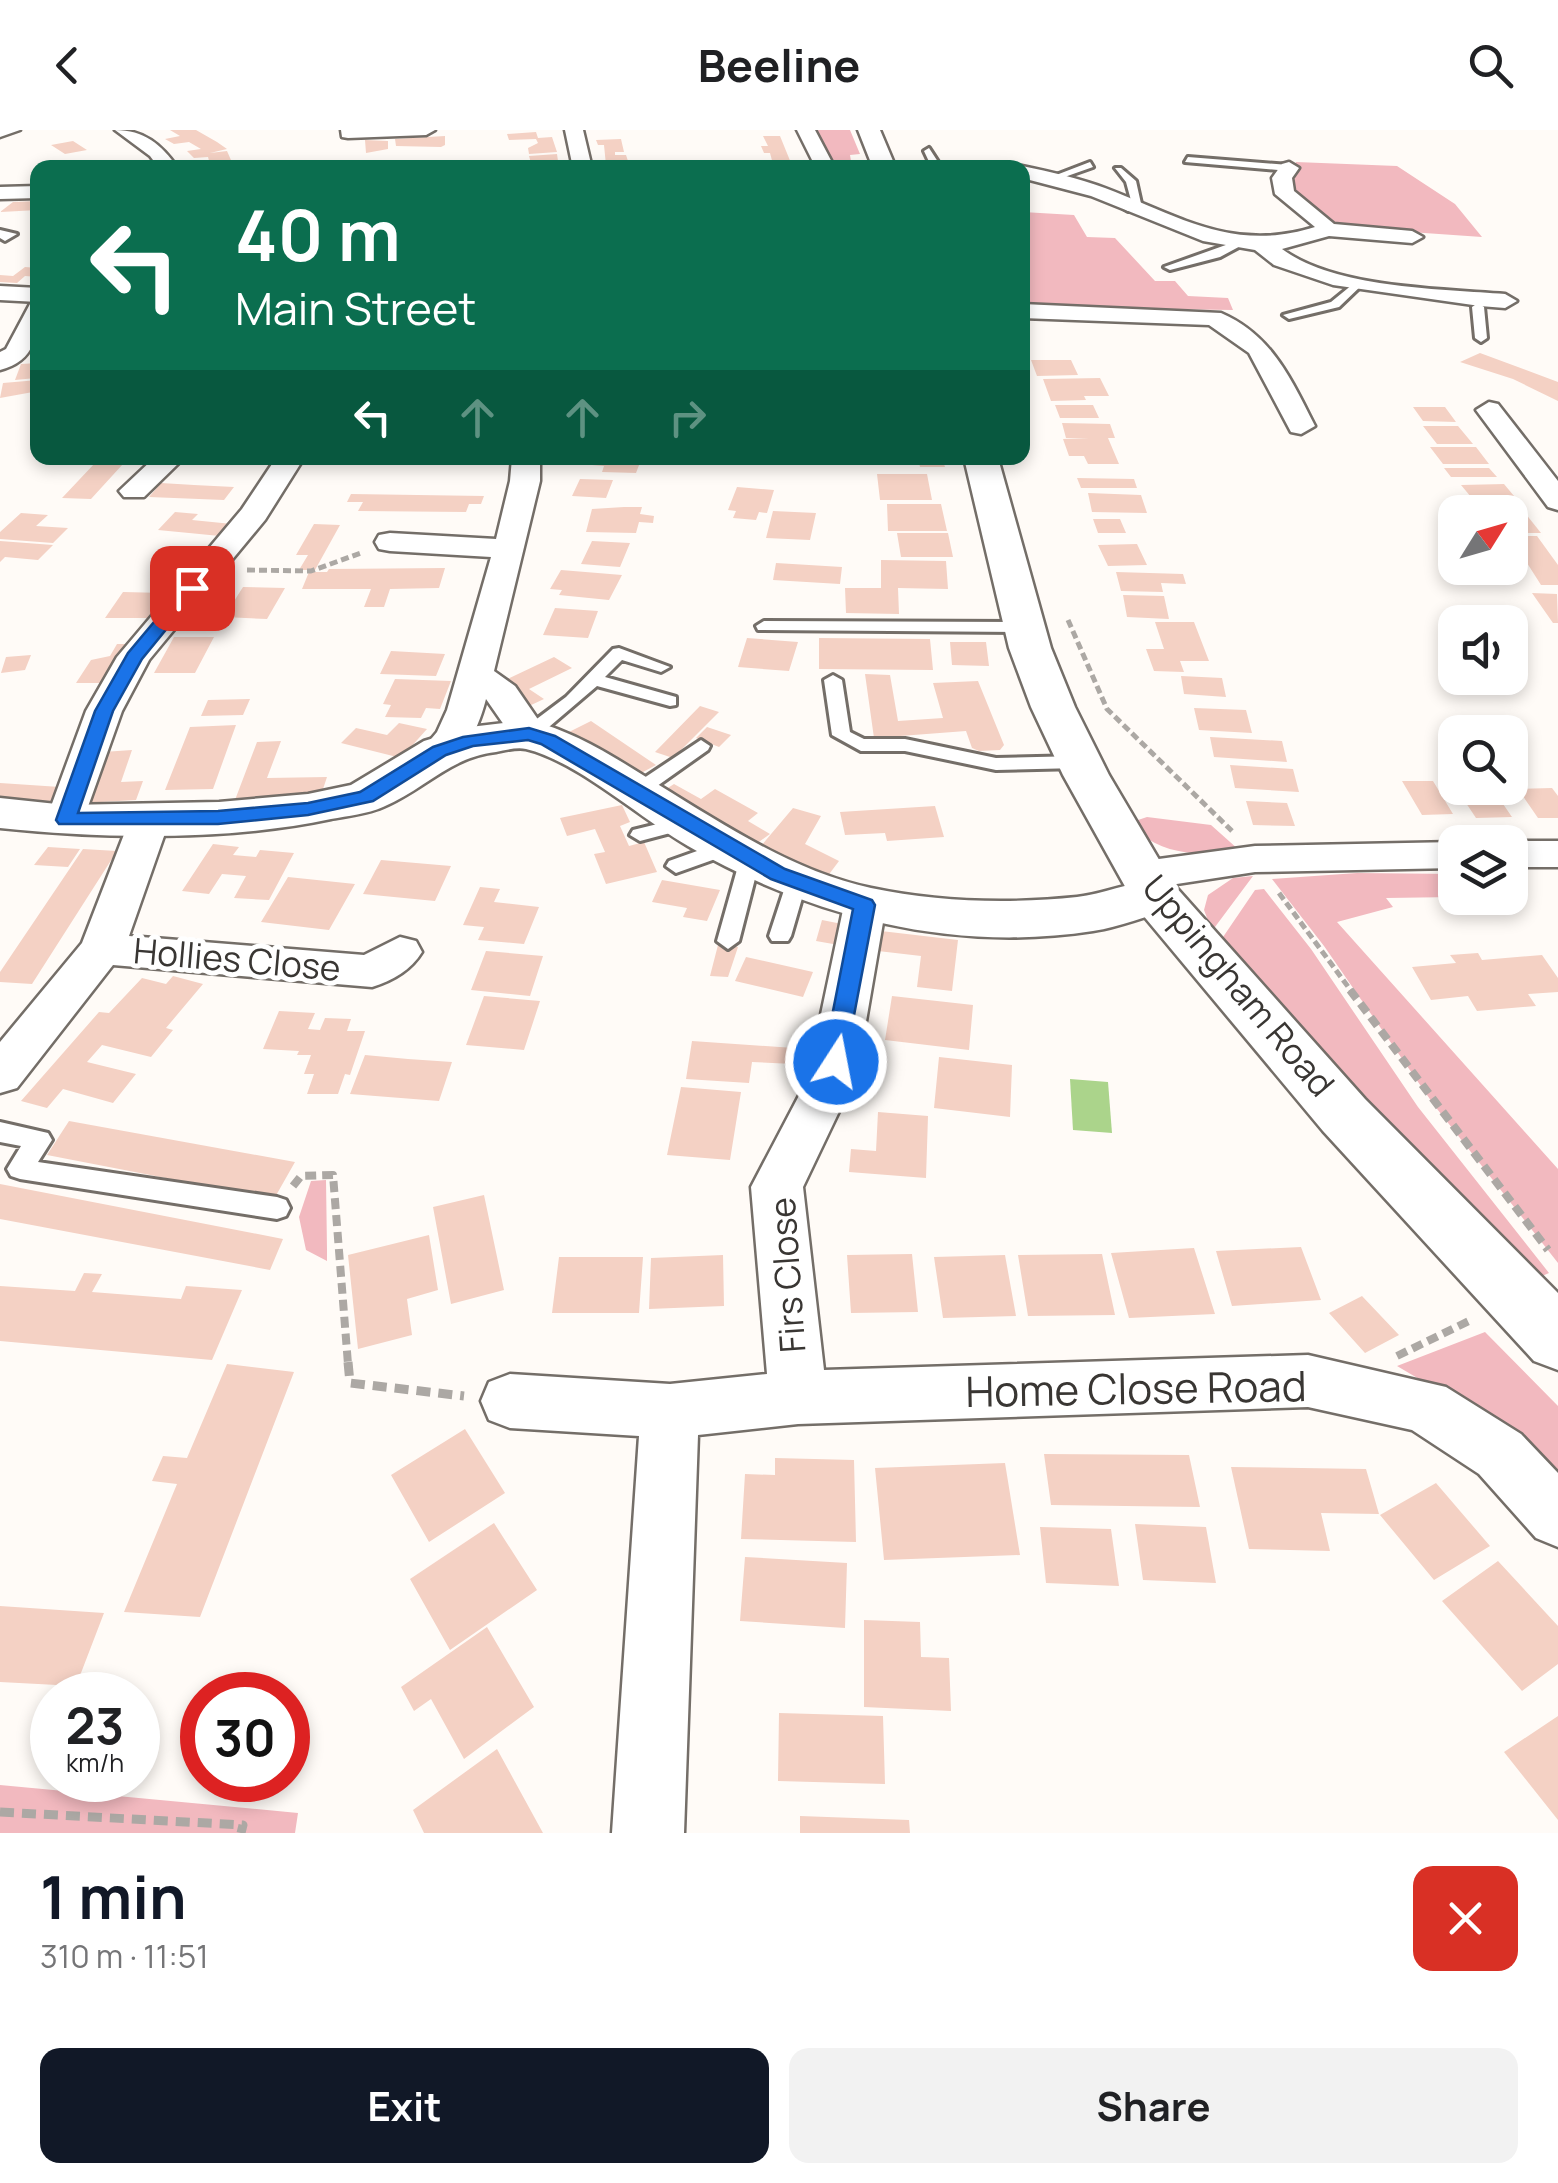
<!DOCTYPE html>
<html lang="en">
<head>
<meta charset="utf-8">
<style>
  :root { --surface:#fff; --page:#f2f2f2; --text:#202124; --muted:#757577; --accent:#111827 }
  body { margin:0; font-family:Manrope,sans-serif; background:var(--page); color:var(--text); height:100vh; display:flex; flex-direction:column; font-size:38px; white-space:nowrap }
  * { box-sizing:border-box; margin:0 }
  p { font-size:32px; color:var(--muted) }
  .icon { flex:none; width:55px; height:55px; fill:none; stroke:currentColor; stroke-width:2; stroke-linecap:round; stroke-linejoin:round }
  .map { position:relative; height:1703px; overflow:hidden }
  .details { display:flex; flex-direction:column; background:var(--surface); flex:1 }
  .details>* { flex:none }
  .hud { position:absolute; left:30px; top:30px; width:1000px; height:305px; border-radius:20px; box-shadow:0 5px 15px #0003; background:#0b6e4f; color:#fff; overflow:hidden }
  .needle { width:65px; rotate:53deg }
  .controls { position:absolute; left:1438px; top:365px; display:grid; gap:20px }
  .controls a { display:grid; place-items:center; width:90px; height:90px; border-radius:20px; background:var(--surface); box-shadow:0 5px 15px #0003; font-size:50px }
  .speed { position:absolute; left:30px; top:1542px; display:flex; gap:20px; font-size:50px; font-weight:700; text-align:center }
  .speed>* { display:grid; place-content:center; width:130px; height:130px; border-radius:50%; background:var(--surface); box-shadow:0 5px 15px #0003; line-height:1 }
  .speed small { font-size:25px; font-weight:400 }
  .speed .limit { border:15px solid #d22; background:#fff; color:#111 }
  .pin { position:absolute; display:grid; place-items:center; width:85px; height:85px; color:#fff; margin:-42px; border-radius:20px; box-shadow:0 5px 15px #0006 }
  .me { position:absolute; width:110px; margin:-55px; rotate:11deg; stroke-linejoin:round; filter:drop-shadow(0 0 8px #0008) }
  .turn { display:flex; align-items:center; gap:35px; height:210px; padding:0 40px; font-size:45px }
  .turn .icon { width:130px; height:130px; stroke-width:2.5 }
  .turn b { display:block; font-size:70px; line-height:85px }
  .lanes { display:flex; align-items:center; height:95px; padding:0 40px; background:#0003; justify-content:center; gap:50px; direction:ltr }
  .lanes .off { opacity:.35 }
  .round { display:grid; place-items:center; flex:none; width:105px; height:105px; border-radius:20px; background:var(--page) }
  .headline { display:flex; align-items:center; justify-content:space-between; height:170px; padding:0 40px }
  h1 { font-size:60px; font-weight:700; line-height:75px; color:var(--accent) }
  .primary-button { display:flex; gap:20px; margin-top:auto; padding:20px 40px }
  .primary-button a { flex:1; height:115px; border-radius:20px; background:var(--accent); color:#fff; font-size:40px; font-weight:700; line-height:115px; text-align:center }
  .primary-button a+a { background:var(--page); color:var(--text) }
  header { display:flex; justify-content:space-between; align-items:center; height:130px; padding:0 40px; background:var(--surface); font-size:45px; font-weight:700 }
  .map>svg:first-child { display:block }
</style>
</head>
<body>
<header><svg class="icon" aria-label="back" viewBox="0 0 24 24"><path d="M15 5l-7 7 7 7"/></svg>Beeline<svg class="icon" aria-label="search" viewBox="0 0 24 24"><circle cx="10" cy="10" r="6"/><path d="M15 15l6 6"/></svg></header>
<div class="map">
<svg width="1558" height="1703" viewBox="0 0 1558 1703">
  <rect width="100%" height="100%" fill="#fffbf7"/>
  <path fill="#f2b9bf" d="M815 0H850L860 24 850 25 852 37H835Z
    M1296 32 1397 36 1455 74 1482 107 1338 97 1294 65 1290 49Z
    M1023 82 1074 85 1087 107 1115 108 1155 151H1175L1188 166 1228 168 1233 180 1023 177Z
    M1147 687 1211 695 1239 720C1201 725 1171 727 1139 703L1138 690Z
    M1357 743 1455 744V767L1386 768 1393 777 1337 792 1558 1039V1133L1434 975 1324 816 1272 749Z
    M1253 746 1212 801 1204 780 1208 765 1233 748Z
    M1264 759 1311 819 1418 977 1549 1143 1533 1150 1481 1102 1221 810 1255 760Z
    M326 1050 327 1120V1131L306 1120 299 1087 311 1051Z
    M1485 1202 1558 1276V1349L1482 1286 1397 1236Z
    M0 1655 298 1683 295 1703H0Z"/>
  <path fill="#abd48b" d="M1070 949 1108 952 1112 1003 1073 1000Z"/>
  <path fill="#f4d1c4" d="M170 0H196L217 12 227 19 210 23 227 21 234 37 211 38 208 27 194 28 187 21 201 19 189 12 174 14 165 9 180 6Z
    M536 2 538 8 552 7 557 22 529 24 528 18 538 13 536 9 509 10 507 4Z
    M445 6V15L441 17 396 16 395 9Z
    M763 6H780L793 38H774L770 23H764L761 16H768Z
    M621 9 624 22H615V25H626L629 34 606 35 604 15H598L596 10Z
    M365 10 388 11V19L366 23Z
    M73 11 87 20 65 24 51 15Z
    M557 24 558 31H550L551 38H527L526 34 531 33 529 26Z
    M38 71V80L0 82 13 72Z
    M25 137 38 138V147L25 146 17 153 0 152V145L13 146Z
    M1480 223 1558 252V271L1513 249 1460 232Z
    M1031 230H1071L1078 245 1037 246Z
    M38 233 36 248 15 250 21 234Z
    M1100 248 1109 266H1084L1086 270 1051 271 1043 249Z
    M38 250 33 262 0 268 3 253Z
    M1055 275H1093L1099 288H1060Z
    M1413 277H1445L1456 292 1423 291Z
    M1062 293 1110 294 1115 308H1108L1119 334H1088L1084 326H1069L1063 309 1089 308H1066Z
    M1423 296H1458L1473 314H1437Z
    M1430 317H1476L1489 334H1443Z
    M595 328H598L641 330 636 343 602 342 604 336 592 335Z
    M904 328H942L945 337H920L919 333H905Z
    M95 333 123 334 91 369 62 368Z
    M1444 338H1489L1497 347H1451Z
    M877 344H927L932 370H880Z
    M1077 348 1134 349 1137 358H1081Z
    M580 349 613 350 606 368 572 366Z
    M161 353 194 355 234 357 224 370 149 367Z
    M1504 354 1514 366 1471 367 1461 355Z
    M737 357 774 360 767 383 759 382 756 390 733 388 736 381 728 380Z
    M1088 363 1141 365 1147 383 1092 382Z
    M351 364 484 366 481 374H469L466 382 358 381 363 372H347Z
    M1483 373H1517L1541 403H1510V382H1491Z
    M887 374H941L947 401H888Z
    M624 377H642L640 384 654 386 653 393 639 392 636 403 586 402 592 379Z
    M773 381 816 383 810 410 766 408Z
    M175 382 198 384 192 390 232 394 220 406 158 400Z
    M21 383 48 385 36 396 68 398 53 413 0 409V402Z
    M1093 389H1120L1126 403H1098Z
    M314 394 340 395 315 440H299L308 425H296Z
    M897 403H948L953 427H901Z
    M1510 406H1537L1558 435V455H1541Z
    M0 411 53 415 38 430 5 427 0 432Z
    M592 411 630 413 620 437 581 434Z
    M1137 414 1147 435 1108 436 1098 415Z
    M881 430 946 431 948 459 898 458 899 484 846 483 845 458H881Z
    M776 433 842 437 840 454 773 450Z
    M445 438 439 458 390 459 384 477H364L371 459H302L309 442H327L329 439Z
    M561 440 622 445 609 470 559 465 562 460 550 459Z
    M1116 442 1183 444 1186 454 1161 453 1163 462 1121 461Z
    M243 457 285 458 267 489 224 487Z
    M123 462 165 463 148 488H105Z
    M1532 463 1557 464 1558 493H1553Z
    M1123 465 1164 466 1169 489 1127 487Z
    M555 478 598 481 588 508 543 505Z
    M1155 492H1194L1209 531H1180L1184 542 1154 541 1146 519H1164Z
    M174 507H214L195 543H154Z
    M747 508 798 512 789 541 738 537Z
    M819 508 930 509 933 540 819 539Z
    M950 512H986L989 536 952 535Z
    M117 514H133L110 553H76L91 530 110 526Z
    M391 521 445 524 436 546 380 544Z
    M31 525 25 540 1 543 6 527Z
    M554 527 572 538 529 559 544 569 529 576 497 554Z
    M865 544 890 545 898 591 943 588 933 553 978 551 1004 615 1000 620 979 621 972 618 966 601 874 608Z
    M1181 546 1222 548 1226 567 1184 564Z
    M395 549 451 551 440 579 426 578 421 588 385 587 391 575 383 574Z
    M250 569 243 585 201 586 208 570Z
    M700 576 719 582 673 628 655 622Z
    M1194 578 1246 580 1252 603 1199 600Z
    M591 591 656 635 630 649 565 604Z
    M399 593 427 599 401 628 341 613 356 598 387 605Z
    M236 595 213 659 165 660 190 597Z
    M707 597 731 605 719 617 696 608Z
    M1210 607 1282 611 1287 632 1214 627Z
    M281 611 267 648 327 647 320 668 235 670 257 612Z
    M132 620 121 652 143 651 136 670 83 673 103 622Z
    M1230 635 1293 639 1299 662 1235 658Z
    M1402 651H1433L1453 684 1422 685Z
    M0 653 60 657 52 677 0 674Z
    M674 654 701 669 715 659 758 683 748 691 770 704 749 719 657 665Z
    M1456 658H1492L1512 687 1476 688Z
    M1552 658 1558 666V688H1538L1518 659Z
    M1246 671 1287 673 1295 696 1253 695Z
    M622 675 630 692 620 696 629 716 644 712 657 742 606 754 594 724 605 722 595 699 567 706 560 688Z
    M935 676 944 707 887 711 885 703 845 705 840 682Z
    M793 678 821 686 805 714 839 731 824 751 755 723Z
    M213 714 239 717 233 725 256 727 260 720 294 723 269 770 234 768 246 746 222 744 209 764 182 761Z
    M48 717 80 719 68 737 34 735Z
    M83 719 117 721 32 854 0 852V842Z
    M381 730 451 736 435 771 363 764Z
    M288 747 355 754 329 800 261 792Z
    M662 750 720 760 707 791 683 787 687 778 652 772Z
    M480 757 500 759 494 772 539 777 524 814 478 810 484 797 463 795Z
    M822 790 857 797 850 817 816 811Z
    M881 801 958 810 952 861 917 857 921 826 878 821Z
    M718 815 738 817 728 847 710 846Z
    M486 821 543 826 530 866 471 860Z
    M1478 823 1482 830 1542 825 1558 848V862L1528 864 1536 876 1477 881 1468 866 1431 870 1412 837 1456 833 1450 825Z
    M746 827 813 842 803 867 735 851Z
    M173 846 203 854 166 898 173 900 151 927 102 915 87 932 136 944 113 973 63 959 47 978 21 971 99 882 109 883 142 848 166 854Z
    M484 866 540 871 524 920 466 915Z
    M892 866 973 875 969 920 885 910Z
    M279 881 315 883 308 899 320 900 325 888 351 889 347 901H365L350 945 345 944 338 964H307L314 944H304L311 925H297L299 921 263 919Z
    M692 911 794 918 793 934 752 932 749 953 686 949Z
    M365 925 408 929 452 932 439 971 350 964Z
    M939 927 1012 935 1010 987 934 978Z
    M681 957 741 962 730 1030 667 1025Z
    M878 982 928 986 926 1048 849 1042 851 1019 876 1021Z
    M69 991 295 1032 274 1069 47 1025Z
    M0 1054 283 1109 270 1140 0 1089Z
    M484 1065 504 1160 451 1174 433 1077Z
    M429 1105 438 1160 407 1169 412 1205 358 1219 348 1125Z
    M1301 1117 1321 1170 1232 1176 1216 1121Z
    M1194 1118 1215 1184 1129 1188 1111 1123Z
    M912 1124 918 1182 851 1183 847 1125Z
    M1102 1124 1115 1185 1028 1186 1018 1125Z
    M723 1125 724 1176 649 1179 651 1128Z
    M1005 1125 1016 1186 943 1188 934 1127Z
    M559 1127H643L639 1183H552Z
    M84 1143 102 1144 92 1162 181 1169 186 1156 242 1160 212 1230 0 1211V1156L75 1161Z
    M1362 1166 1399 1205 1365 1223 1329 1183Z
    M227 1234 294 1242 200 1487 124 1482 177 1354 152 1351 163 1326 187 1328Z
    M465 1299 505 1363 429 1412 391 1345Z
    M1044 1324 1189 1325 1200 1377 1051 1375Z
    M775 1328 854 1330 856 1412 741 1409 745 1344 775 1345Z
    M1005 1333 1020 1425 884 1430 875 1338Z
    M1231 1337 1366 1339 1379 1384 1321 1383 1330 1421 1249 1419Z
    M1436 1353 1490 1416 1434 1450 1380 1385Z
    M494 1393 537 1460 450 1520 410 1449Z
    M1135 1394 1206 1397 1216 1453 1143 1450Z
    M1040 1397 1111 1399 1119 1456 1046 1453Z
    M745 1427 847 1433 845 1498 740 1491Z
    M1498 1431 1558 1496V1534L1522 1561 1442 1471Z
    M0 1476 104 1483 76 1556 0 1552Z
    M864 1490 920 1492 921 1527 949 1528 951 1581 864 1577Z
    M487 1497 534 1577 464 1629 431 1569 414 1581 401 1557Z
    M779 1583 883 1586 885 1654 778 1651Z
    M1558 1586V1690L1504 1622Z
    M497 1619 543 1703H424L413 1680Z
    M800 1686 909 1690 910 1703H800Z"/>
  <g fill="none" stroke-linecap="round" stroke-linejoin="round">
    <g stroke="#746e68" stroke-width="6">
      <path id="lane" d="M929 18 942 38H932L924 21Z
        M1188 27 1289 35 1294 38 1289 41 1185 32Z
        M1090 32 1093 37 1056 50 1051 47Z
        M1115 38H1121L1136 51 1142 78 1128 81 1123 78 1132 74 1126 52Z
        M0 100 17 104 5 111 0 108Z
        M1237 111 1246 113 1220 127 1170 140 1164 137Z
        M1358 150 1364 153 1339 177 1289 189 1283 185 1331 172Z
        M1478 173 1484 177 1487 208 1481 212 1475 208 1472 177Z
        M764 491 1025 492 1033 497 1025 502 758 500 756 496Z
        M619 518 670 537 661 542 622 530 605 547 676 567V575L670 576 597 556 536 608H522V600L566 567 613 519Z
        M833 545 842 550 850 602 864 609H905L996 628 1079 626 1089 632 1079 638 996 640 905 621H861L832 605 824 550Z
        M701 610 710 616 708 620 643 666H629L626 662 629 658Z
        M686 687 696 693 693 697 640 711 630 705 633 700Z
        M728 710 738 717 735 722 676 743 666 736 669 731Z
        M750 722 760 729 739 811 728 819 717 811 740 729Z
        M797 744 807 751 791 806 788 811H772L769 806 787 751Z
        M0 992 48 1003 52 1010 38 1032 277 1067 286 1070 290 1078 286 1086 277 1089 20 1049 11 1046 7 1039 21 1016 0 1012Z"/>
    </g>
    <g stroke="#746e68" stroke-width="5">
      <path id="street" d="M0 0H20L0 7Z
        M115 0C144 0 161 14 178 38H159L150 26Z
        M341 0H435L426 5 348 8 342 7Z
        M565 0H583L592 38H573Z
        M797 0H815L835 38H816Z
        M1289 32 1299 38 1292 48 1294 61 1334 94 1412 101 1423 107 1412 113 1329 106 1282 119C1334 158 1441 159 1505 164L1517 171 1505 178 1480 176 1333 155 1274 135 1255 120 1203 111 1091 66 1022 48V38H1017L1022 36C1051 42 1078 48 1105 58 1179 86 1233 123 1315 97L1275 64 1272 48 1282 34Z
        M38 56V68L0 69V57Z
        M0 156 38 158V172L0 170Z
        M38 172C38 204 36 231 0 240V222L6 219 30 174Z
        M1022 174 1221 183C1272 205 1291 249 1315 296L1301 304 1291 302 1249 223 1209 195 1022 188Z
        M1489 272 1498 274 1558 351V380L1548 377 1476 280Z
        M154 328H184L144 367H124L119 361Z
        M276 328H304L265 390 149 530 122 581 80 699 66 702 52 699 46 690 86 581 117 527 242 379Z
        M512 328H540V351L494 541 515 556 548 604 542 612 529 615 516 612 486 569C478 599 463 638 427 629L421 621 437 602 447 580 491 427 390 421 379 419 375 412 379 405 390 403 496 409 510 351Z
        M150 677 164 680 170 689 129 806 364 825 400 807 416 811 422 822C411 840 392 851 372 857L113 835 17 958 0 963V912L82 813 130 689 136 680Z
        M1510 711H1558V737H1510V712H1504Z
        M1455 712V738L1255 742 1144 759 1129 755 1123 745 1129 735 1144 731 1255 716Z
        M865 761 880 765 886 775 859 932 852 945 835 950 818 945 811 932 844 775 850 765Z
        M820 952 837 958 844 971 803 1057 824 1240 1308 1225 1446 1257 1521 1304 1558 1343V1417L1536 1408 1479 1344 1412 1300 1308 1277 798 1294 698 1305 684 1703H612L639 1306 510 1298 489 1290 481 1271 489 1252 510 1244 670 1254 767 1244 751 1057 803 958Z"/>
    </g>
    <g stroke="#746e68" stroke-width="5">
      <path id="secondary" d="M529 590C577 602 617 629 659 655 724 695 795 742 871 758 937 772 1010 774 1077 767 1109 764 1141 745 1173 754L1181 766 1173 778C1147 786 1120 797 1093 801 951 823 811 787 688 716 641 689 577 631 526 619 517 617 506 620 496 622 450 627 424 660 383 677 367 684 348 686 331 689 228 711 104 709 0 698V668L66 675 219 672 308 664 351 655 424 611 470 597Z"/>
    </g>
    <g stroke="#746e68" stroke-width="5">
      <path id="highway" d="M858 0H880L896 38H873Z
        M964 328H998L1051 518 1075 577 1109 645 1174 755 1365 969 1558 1163V1240L1534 1231 1323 1001 1137 778 1063 645 1031 577 1009 518Z"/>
    </g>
    <path stroke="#aca8a4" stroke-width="5" stroke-dasharray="8 4" stroke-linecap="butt" d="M247 440 311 441 361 423
      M1068 490 1107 579 1232 701
      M1279 763 1352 862"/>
    <path stroke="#aca8a4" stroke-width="8" stroke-dasharray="11 6" stroke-linecap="butt" d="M1350 860 1548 1120
      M293 1056 301 1046 333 1045 348 1234
      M1397 1226 1471 1190"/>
    <path stroke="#aca8a4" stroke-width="9" stroke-dasharray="14 8" stroke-linecap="butt" d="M348 1232 350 1253 464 1266
      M0 1682 243 1695 241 1703"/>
    <use href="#lane" fill="#fff" fill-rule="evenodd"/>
    <use href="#street" fill="#fff" fill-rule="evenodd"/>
    <use href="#secondary" fill="#fff" fill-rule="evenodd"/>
    <use href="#highway" fill="#fff" fill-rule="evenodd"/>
  </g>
  <path fill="#1a73e8" stroke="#114b97" stroke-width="2.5" d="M186 454 200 458 142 529 113 581 78 683 218 681 308 673 360 662 433 617 463 607 529 598 555 606 785 739 872 770 875 775 844 938H827L823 932 853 779 771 749 541 614 528 610 473 616 446 625 373 671 308 685 218 694H59L56 690 95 581 128 523Z"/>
  <g text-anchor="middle" stroke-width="10" stroke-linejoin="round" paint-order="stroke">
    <g font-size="35" fill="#393633" stroke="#fff">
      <text transform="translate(237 830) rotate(5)" y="12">Hollies Close</text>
      <text transform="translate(1238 856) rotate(50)" y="12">Uppingham Road</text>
      <text transform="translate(788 1145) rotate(-94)" y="12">Firs Close</text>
    </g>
    <g font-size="42" fill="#393633" stroke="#fff">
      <text transform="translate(1136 1259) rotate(-1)" y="15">Home Close Road</text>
    </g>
  </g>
</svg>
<div class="controls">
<a><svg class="needle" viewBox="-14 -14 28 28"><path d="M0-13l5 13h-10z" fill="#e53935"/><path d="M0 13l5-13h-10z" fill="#757577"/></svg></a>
<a><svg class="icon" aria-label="sound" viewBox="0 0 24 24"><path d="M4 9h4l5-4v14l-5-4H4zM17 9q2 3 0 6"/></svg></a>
<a><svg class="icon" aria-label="search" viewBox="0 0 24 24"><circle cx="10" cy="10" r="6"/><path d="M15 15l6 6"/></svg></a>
<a><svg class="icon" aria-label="layers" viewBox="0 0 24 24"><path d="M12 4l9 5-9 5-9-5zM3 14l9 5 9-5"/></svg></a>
</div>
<div class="speed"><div>23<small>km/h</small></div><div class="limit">30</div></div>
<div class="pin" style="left:192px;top:458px;background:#d93025"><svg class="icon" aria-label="arrive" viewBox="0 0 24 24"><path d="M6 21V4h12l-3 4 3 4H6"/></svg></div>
<svg class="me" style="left:836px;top:932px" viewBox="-20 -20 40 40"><circle r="17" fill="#1a73e8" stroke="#fff" stroke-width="3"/><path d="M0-11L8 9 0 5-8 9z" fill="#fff"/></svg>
<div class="hud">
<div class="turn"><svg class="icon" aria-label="left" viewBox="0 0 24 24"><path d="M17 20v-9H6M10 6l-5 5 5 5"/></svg><div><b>40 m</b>Main Street</div></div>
<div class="lanes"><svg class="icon" aria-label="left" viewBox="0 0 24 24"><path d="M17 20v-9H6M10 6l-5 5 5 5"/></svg><svg class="icon off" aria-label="ahead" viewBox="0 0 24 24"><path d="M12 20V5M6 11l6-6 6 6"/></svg><svg class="icon off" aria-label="ahead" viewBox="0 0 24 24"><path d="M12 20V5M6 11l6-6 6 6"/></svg><svg class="icon off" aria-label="right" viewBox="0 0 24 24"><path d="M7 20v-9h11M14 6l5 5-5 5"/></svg></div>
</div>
</div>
<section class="details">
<div class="headline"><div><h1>1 min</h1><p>310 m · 11:51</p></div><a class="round" style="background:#d93025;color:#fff"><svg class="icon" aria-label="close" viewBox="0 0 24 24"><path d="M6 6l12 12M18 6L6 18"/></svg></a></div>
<div class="primary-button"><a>Exit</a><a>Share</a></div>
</section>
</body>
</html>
